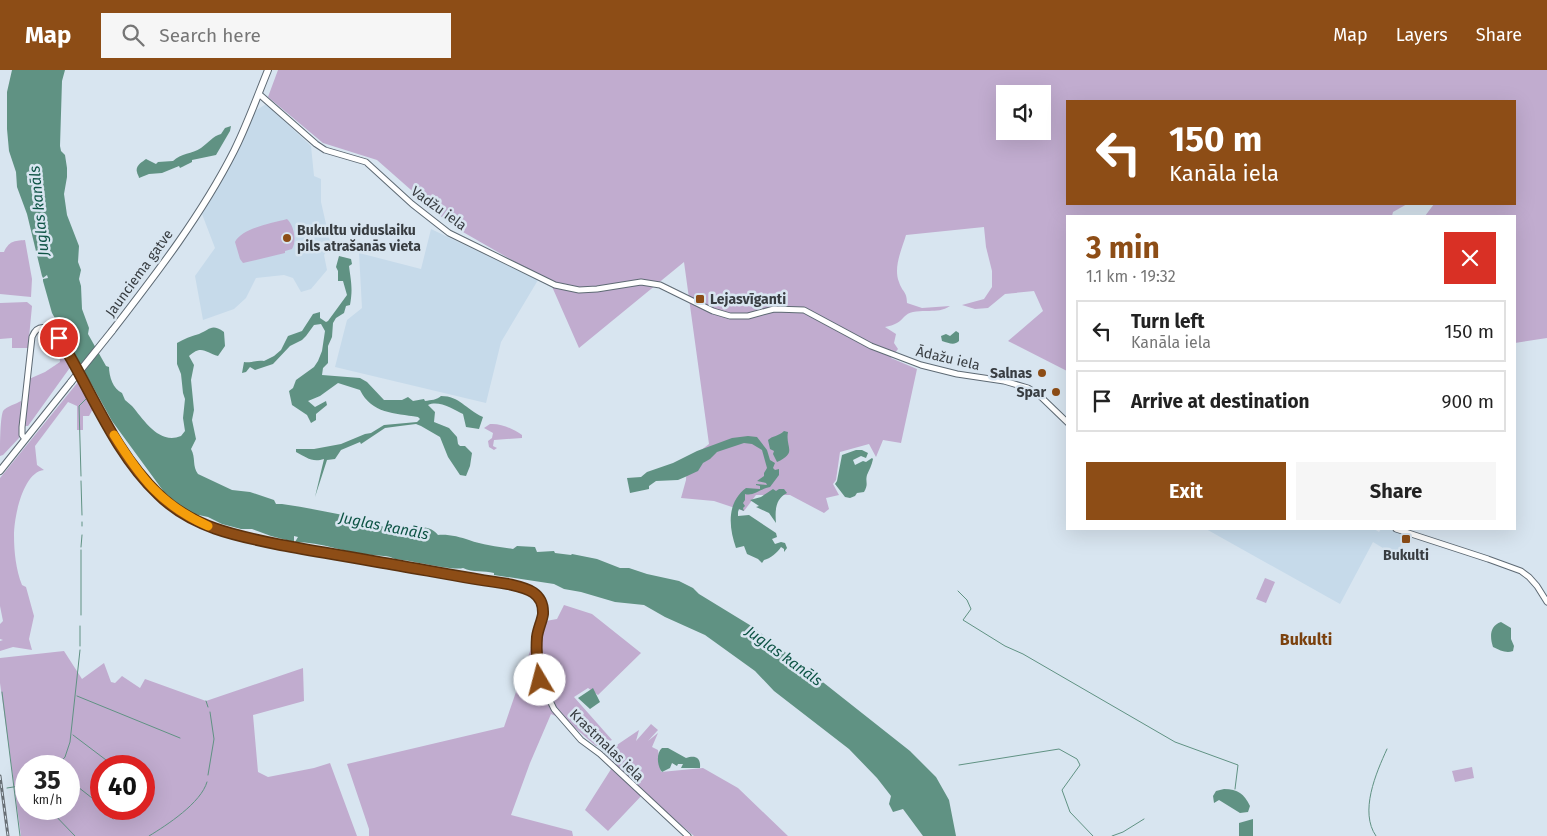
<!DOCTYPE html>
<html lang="en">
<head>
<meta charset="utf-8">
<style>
  :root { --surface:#fff; --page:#f6f6f6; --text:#222; --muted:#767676; --line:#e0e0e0; --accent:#8d4d16 }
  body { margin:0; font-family:"Fira Sans",sans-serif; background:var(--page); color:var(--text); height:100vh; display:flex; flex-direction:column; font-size:19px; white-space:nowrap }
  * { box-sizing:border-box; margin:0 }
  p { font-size:16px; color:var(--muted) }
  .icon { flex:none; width:28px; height:28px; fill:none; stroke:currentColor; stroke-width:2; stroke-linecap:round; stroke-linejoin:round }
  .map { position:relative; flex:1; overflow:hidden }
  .sheet { position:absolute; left:1066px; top:145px; width:450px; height:315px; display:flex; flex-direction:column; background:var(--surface); border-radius:0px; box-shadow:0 5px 20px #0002 }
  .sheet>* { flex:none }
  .top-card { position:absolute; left:1066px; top:30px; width:450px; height:105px; border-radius:0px; box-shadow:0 5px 20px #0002; background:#8d4d16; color:#fff; overflow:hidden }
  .tools { position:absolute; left:996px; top:15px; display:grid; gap:10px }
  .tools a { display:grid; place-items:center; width:55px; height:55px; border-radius:0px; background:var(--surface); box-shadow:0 5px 20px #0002; font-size:25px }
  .speed { position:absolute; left:15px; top:685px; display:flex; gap:10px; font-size:25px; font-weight:700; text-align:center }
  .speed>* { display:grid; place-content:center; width:65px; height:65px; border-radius:50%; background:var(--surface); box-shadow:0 5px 20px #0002; line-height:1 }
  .speed small { font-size:12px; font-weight:400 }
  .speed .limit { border:8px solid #d22; background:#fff; color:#111 }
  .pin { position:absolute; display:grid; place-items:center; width:42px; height:42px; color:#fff; margin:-21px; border:2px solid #fff; border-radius:50%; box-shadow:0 1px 5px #0007 }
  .me { position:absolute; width:55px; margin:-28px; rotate:352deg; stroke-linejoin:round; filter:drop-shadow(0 0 4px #0008) }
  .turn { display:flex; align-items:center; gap:18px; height:105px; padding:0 20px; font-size:22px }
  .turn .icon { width:65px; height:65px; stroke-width:2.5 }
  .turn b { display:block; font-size:35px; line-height:42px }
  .round { display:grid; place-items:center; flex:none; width:52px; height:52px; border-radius:0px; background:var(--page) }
  .head { display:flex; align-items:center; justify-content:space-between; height:85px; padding:0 20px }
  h1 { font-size:30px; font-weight:700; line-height:38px; color:var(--accent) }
  .action { display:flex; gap:10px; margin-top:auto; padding:10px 20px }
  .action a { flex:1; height:58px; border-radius:0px; background:var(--accent); color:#fff; font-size:20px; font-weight:700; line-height:58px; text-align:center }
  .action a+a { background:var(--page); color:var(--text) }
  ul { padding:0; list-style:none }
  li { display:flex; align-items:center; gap:15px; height:62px; margin:0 10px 8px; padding:0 10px; border:2px solid var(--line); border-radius:0px }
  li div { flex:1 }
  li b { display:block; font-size:19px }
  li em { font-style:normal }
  header { display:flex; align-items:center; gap:30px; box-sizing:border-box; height:70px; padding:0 25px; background:var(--accent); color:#fff }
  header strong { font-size:24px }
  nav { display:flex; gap:28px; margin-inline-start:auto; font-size:18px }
  .search { width:350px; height:45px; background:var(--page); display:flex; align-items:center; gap:12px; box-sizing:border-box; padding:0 18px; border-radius:0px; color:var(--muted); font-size:19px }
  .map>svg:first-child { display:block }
</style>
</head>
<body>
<header>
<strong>Map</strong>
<div class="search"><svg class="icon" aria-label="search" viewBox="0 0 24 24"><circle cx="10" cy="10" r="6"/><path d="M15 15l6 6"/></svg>Search here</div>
<nav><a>Map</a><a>Layers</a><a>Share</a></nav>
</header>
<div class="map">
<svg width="1547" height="766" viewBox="0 0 1547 766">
  <rect width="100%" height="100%" fill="#d8e5f0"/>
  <path fill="#c6daea" d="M266 34 311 76 314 106 321 109V132L331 176 324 185 327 200 311 219 301 222 293 208 284 205 256 208 246 228 234 239 203 250 195 206 215 178 202 144 242 73 255 41Z
    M431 159 538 210 501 272 486 333 335 297 347 250 362 238 359 183 421 199Z
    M1206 459H1374L1379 462 1381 459H1388L1406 465 1396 486 1373 472 1340 534Z"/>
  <path fill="#c1accf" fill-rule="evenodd" d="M278 0H1547V268L1515 273V146H1425L1434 134H1515V31H1068V134H1407L1393 142 1392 146H1068L1067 301 1008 271 1043 241 1034 221 1005 224 988 238 975 239 962 235 984 229 992 217V201L986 177 984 157 906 165C902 179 893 197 899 212 902 222 907 221 907 233L922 238 950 236C938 244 926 239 913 242 905 243 903 250 897 253 894 255 889 256 885 257L896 264 894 273 898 279 891 288 917 299 901 373 883 370 876 387 869 374 840 382 836 410 833 414 839 425 826 428 829 439 824 443 790 425H756L744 441 714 431 681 428 686 410 687 391 709 374 684 192 579 278 550 212 456 158 455 149H444L377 90 323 73 268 27ZM1005 24H1042V61H1005Z
    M287 149C294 155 297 171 292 179L285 181V183L243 193 240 189 235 172C242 158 273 153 287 149Z
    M25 170 32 209 31 227 0 224V182H4C9 171 14 171 25 170Z
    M27 232 32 236 28 278H12V268L0 269V233Z
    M47 259 52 262 71 292 69 299 28 356H25L29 309 45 302 60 292 59 283 46 261Z
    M78 312 94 337 89 346H83V360H77V336L68 332 35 376 37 395 44 400C23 402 14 447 14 465 14 482 16 500 22 515L26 517 34 546 29 569 32 580 13 577 0 581V571L3 570 0 569V554L3 551 0 536V408Z
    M21 331 19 368 3 385 0 386C0 375 0 349 3 341 7 336 16 334 21 331Z
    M490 354C501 353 513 359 522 365V368L494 370 493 376 497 378 494 380 489 377 488 371 492 368 493 363 484 358Z
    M1265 508 1275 512 1266 533 1256 529Z
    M564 535 592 544 641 583 598 625 588 618 574 627 612 670 596 676 567 651 551 644 530 693 511 745 572 761 573 766H369V759L347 694 504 657 540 552 557 549Z
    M64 581 82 609 104 593 111 612 115 613 122 606 140 618 145 609 206 631 303 598 304 631 253 645 258 702 268 707 314 698 330 693 357 766H21L0 613V588ZM26 696H69V739H26ZM101 696H144V739H101Z
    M651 654 658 660 648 671 658 663 652 677 658 680 661 702 703 698 738 718 788 766H694L644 723 608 761 585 740 613 696 605 683 639 660 636 671Z
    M1472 697 1474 708 1455 712 1452 701Z"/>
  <path fill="#609283" d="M12 0H65L62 11 60 76 61 81 65 85 67 98V107L64 124 67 145 79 176 78 192 81 200 79 209 81 216 82 239 89 258 88 264 106 296 109 297C109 306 113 319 122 323L125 330 132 336 130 338 132 336C144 350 159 375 181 366L185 361 183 348 185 329 183 323 181 304 177 294V273C184 269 191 266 199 264 210 260 211 253 224 262L225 276 218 286C206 283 202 274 189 286L194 295 191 310 194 340 192 350 196 369 191 379C196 388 192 396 198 404L232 420 250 422 274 430 276 434H282C303 437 323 441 343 445 349 446 357 447 362 449 372 455 386 458 398 458 411 458 429 453 438 465 448 464 460 467 469 470 483 475 499 477 513 479L517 476 535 477 537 482 554 481 555 483 571 485 572 484 597 489 620 498H629L647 504 679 511 693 518 699 524 753 557 910 681 936 707 949 730 956 766H923L903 739 893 742 889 734 891 726 877 708 849 679 774 621 755 601 705 565 665 547 644 535 615 532 581 522 564 519 554 514 494 505V503C484 500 473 503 463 498 453 501 409 490 395 489 387 485 381 486 372 485 345 483 322 472 295 472L298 467 294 466V472L271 466 252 459H241L222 454 208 447 194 444 178 434 164 422 112 351 52 243 43 211V209L48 208 47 205 43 208 42 206 27 144 17 117 16 102 9 81 7 59V22Z
    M231 56 230 61 216 85 192 90V92L180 98 179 96 162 103 149 104 139 108C139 106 137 104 137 102 135 96 142 92 146 89L156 94 158 92 173 91C181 83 192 84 201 78 208 73 213 66 221 64L225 58Z
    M339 186 351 189 352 194 349 196C351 212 353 219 350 235L346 236 344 243 336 248 333 253 332 267 328 276V293L323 298 322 305 360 308 367 312 384 330H402L408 327 413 331 424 329 425 331C431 330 437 330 441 326 460 326 465 339 483 347L479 359 466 357 463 344C453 339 439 330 428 335L435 342 434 352 449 358 457 367 458 374 460 376H465L472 383 470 396 466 406 460 405 448 387 440 367 421 356 416 354 400 356 385 358 361 374 360 372 341 380 335 389 327 390 315 427 324 389C312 393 306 387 296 382V379H314L341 374 365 364 371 363 384 355 417 352 420 349 418 347C394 343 372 344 360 320L338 313 320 326 308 331 315 337 326 331 327 335 316 344V350L311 353 307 345 292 335 289 321 293 318 296 310 314 297 318 291 322 281 325 261 321 254 314 255 306 266 302 270 290 276 273 294 255 300 250 297 246 302 242 303 244 292C251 293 256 290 264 291L274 286 281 280 288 266 302 261 313 244 320 242V248L326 252 328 251 347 225 343 211H338V201L336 197Z
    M956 261 959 263V271C954 276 949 273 942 271L941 266 946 264 950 266Z
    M784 361 788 362C785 378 798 382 777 392L773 384 774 381 770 379 768 370C772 366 779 366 784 361Z
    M748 366 757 367 767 380 770 390 775 393 773 398 775 400 779 399V405L770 417C762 418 753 427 745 424V430L743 433 745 436 743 438 744 441 739 439 738 442V446L749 445 776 463 777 467 772 469 775 474 781 472 785 473 787 478 784 482V479L781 477C778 482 770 489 764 490L762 493 758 489 747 484 744 476 736 478C729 458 726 433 746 418L760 419V416L756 415V414L767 415 766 413 757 411 764 406V403L767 398 762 380 752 374 744 373 717 382 710 389 703 393 698 401 685 407 678 410 656 411 649 416V419L630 423 627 408 641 407 647 402 673 393 697 381 732 368Z
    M856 380H862L868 383 866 388 861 386 853 390 855 395 863 391 866 392 872 388 873 389C872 395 869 400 867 405 865 413 869 413 864 422L857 423 855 426 850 428 845 427 835 414 837 411 842 385Z
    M773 419 776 421 779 419H784L787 423C775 429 775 441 776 453L769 443 756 437 759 436 750 430 761 427Z
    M1501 552 1511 558V569L1514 576 1513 581C1506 584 1500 580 1493 577 1490 568 1489 556 1501 552Z
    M593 618 600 632 590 639 578 628Z
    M662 678H668L686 688C695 685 701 687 700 698H681L683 694H678L677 696 672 693 670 698 662 702C657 696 656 683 662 678Z
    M1224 719C1238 719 1244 724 1250 736L1248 742 1240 743 1219 730 1214 733 1213 726 1216 721Z
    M1253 749V766H1239V753Z"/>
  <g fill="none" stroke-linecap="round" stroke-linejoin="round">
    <path stroke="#609283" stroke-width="1" d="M81 406 79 336 88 327
      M81 411 82 445
      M82 456V452
      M81 477 82 465
      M958 521 967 530 971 539 963 550 1005 576 1023 584 1175 672 1238 695 1235 719
      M81 545V480
      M80 576V556
      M2 622 20 766
      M77 626 180 668
      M206 631 208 637
      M73 665 114 696
      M959 695 1059 679 1077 689 1080 695 1062 720 1070 742 1093 766
      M57 696 65 687 70 672 80 580
      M208 705 214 669 210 642
      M69 710 101 735
      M7 718 26 715
      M49 739 75 766
      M106 739 113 749
      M149 766C167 755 201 733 207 712
      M1112 766 1123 762 1144 749
      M1376 766C1359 742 1376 703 1387 679"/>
    <g stroke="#5e6a74" stroke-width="7">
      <path id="minor" d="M259 24 316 74 325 80 366 92 412 134 449 163 555 215 579 220 597 219 641 212 660 215 713 241 730 246H748L774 239 804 240 871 276 921 295 957 304 1004 311 1028 318 1040 326 1068 353
        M25 369 22 365V357L32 267C38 252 51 257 59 268 91 320 113 380 158 424 190 456 234 465 277 474 311 481 344 486 378 492 421 499 464 508 508 514L532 520 539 528 543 545 537 567 539 603 540 610 554 639 581 670 600 684 688 766
        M1396 459 1488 489 1521 501 1529 507 1537 516 1547 532"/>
    </g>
    <g stroke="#5e6a74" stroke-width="8">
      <path id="major" d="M112 261C156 204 201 146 234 81 247 55 257 27 268 0
        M0 401 71 312"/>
    </g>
    <use href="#minor" stroke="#fff" stroke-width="5"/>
    <use href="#major" stroke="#fff" stroke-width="6"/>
    <g stroke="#686f75" stroke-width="3">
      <path id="rail" d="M0 706 8 766"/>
    </g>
    <use href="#rail" stroke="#d8e5f0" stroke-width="1" stroke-dasharray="4" stroke-linecap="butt"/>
    <g stroke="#5e6a74" stroke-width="8" stroke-linecap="butt">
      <path id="major-bridge" d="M71 312 112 261"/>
    </g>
    <use href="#major-bridge" stroke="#fff" stroke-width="6"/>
  </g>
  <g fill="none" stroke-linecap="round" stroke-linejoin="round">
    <g stroke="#5c320e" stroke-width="12">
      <path id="route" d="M59 268C91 319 113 381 158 424 191 457 236 466 281 475 313 481 345 486 378 492 421 499 464 508 508 514 525 518 544 521 543 544 542 551 538 559 537 567 536 581 537 596 540 610"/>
    </g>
    <use href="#route" stroke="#8d4d16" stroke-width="9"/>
    <path stroke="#f59e0b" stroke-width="9" d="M114 365C140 407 161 435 208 456"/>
  </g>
  <g fill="#8d4d16" stroke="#d8e5f0" stroke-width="2">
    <circle cx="287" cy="168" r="5"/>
    <rect x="695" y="224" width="10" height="10" rx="2.5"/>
    <circle cx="1042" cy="303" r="5"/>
    <circle cx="1056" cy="322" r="5"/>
    <rect x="1401" y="464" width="10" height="10" rx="2.5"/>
  </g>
  <g text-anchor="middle" stroke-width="5" stroke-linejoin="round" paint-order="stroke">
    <g font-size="14" fill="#383d41" stroke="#d8e5f0">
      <text transform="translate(439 138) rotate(36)" y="5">Vadžu iela</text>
      <text transform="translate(139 203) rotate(-54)" y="5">Jaunciema gatve</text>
      <text transform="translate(948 288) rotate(13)" y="5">Ādažu iela</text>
      <text transform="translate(607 675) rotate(44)" y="5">Krastmalas iela</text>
    </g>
    <g font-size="14" font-weight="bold" fill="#383d41" stroke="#d8e5f0" text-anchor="start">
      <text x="297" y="165">Bukultu viduslaiku<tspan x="297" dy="16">pils atrašanās vieta</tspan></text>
      <text x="710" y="234">Lejasvīganti</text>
      <text x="1032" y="308" text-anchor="end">Salnas</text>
      <text x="1046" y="327" text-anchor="end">Spar</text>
      <text x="1406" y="490" text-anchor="middle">Bukulti</text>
    </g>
    <g font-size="15" font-style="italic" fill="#0e5445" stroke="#d8e5f0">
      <text transform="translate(39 141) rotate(-96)" y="5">Juglas kanāls</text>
      <text transform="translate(384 456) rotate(11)" y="5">Juglas kanāls</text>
      <text transform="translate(784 586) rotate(36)" y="5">Juglas kanāls</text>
    </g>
    <g font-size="16" font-weight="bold" fill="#7b410e" stroke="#d8e5f0">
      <text x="1306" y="575">Bukulti</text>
    </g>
  </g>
</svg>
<div class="tools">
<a><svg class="icon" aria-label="sound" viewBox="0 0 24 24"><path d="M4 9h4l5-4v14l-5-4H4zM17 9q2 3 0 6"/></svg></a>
</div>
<div class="speed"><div>35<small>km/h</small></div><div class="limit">40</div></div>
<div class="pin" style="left:59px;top:268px;background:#d93025"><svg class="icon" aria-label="arrive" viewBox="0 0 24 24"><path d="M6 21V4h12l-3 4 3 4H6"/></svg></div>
<svg class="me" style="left:540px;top:610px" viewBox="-20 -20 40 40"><circle r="19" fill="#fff"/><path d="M0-13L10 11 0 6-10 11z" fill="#8d4d16"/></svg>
<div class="top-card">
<div class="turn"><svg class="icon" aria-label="left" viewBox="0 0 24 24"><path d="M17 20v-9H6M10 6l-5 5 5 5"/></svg><div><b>150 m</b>Kanāla iela</div></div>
</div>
<section class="sheet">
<div class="head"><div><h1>3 min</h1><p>1.1 km · 19:32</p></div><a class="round" style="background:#d93025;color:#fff"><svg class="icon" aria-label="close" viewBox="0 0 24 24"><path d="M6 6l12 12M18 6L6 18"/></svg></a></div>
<ul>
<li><svg class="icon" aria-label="left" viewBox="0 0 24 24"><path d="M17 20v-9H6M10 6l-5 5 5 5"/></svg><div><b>Turn left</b><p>Kanāla iela</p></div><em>150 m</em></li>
<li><svg class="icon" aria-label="arrive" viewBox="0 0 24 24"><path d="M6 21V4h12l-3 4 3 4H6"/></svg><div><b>Arrive at destination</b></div><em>900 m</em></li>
</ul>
<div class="action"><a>Exit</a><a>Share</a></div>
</section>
</div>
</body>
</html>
